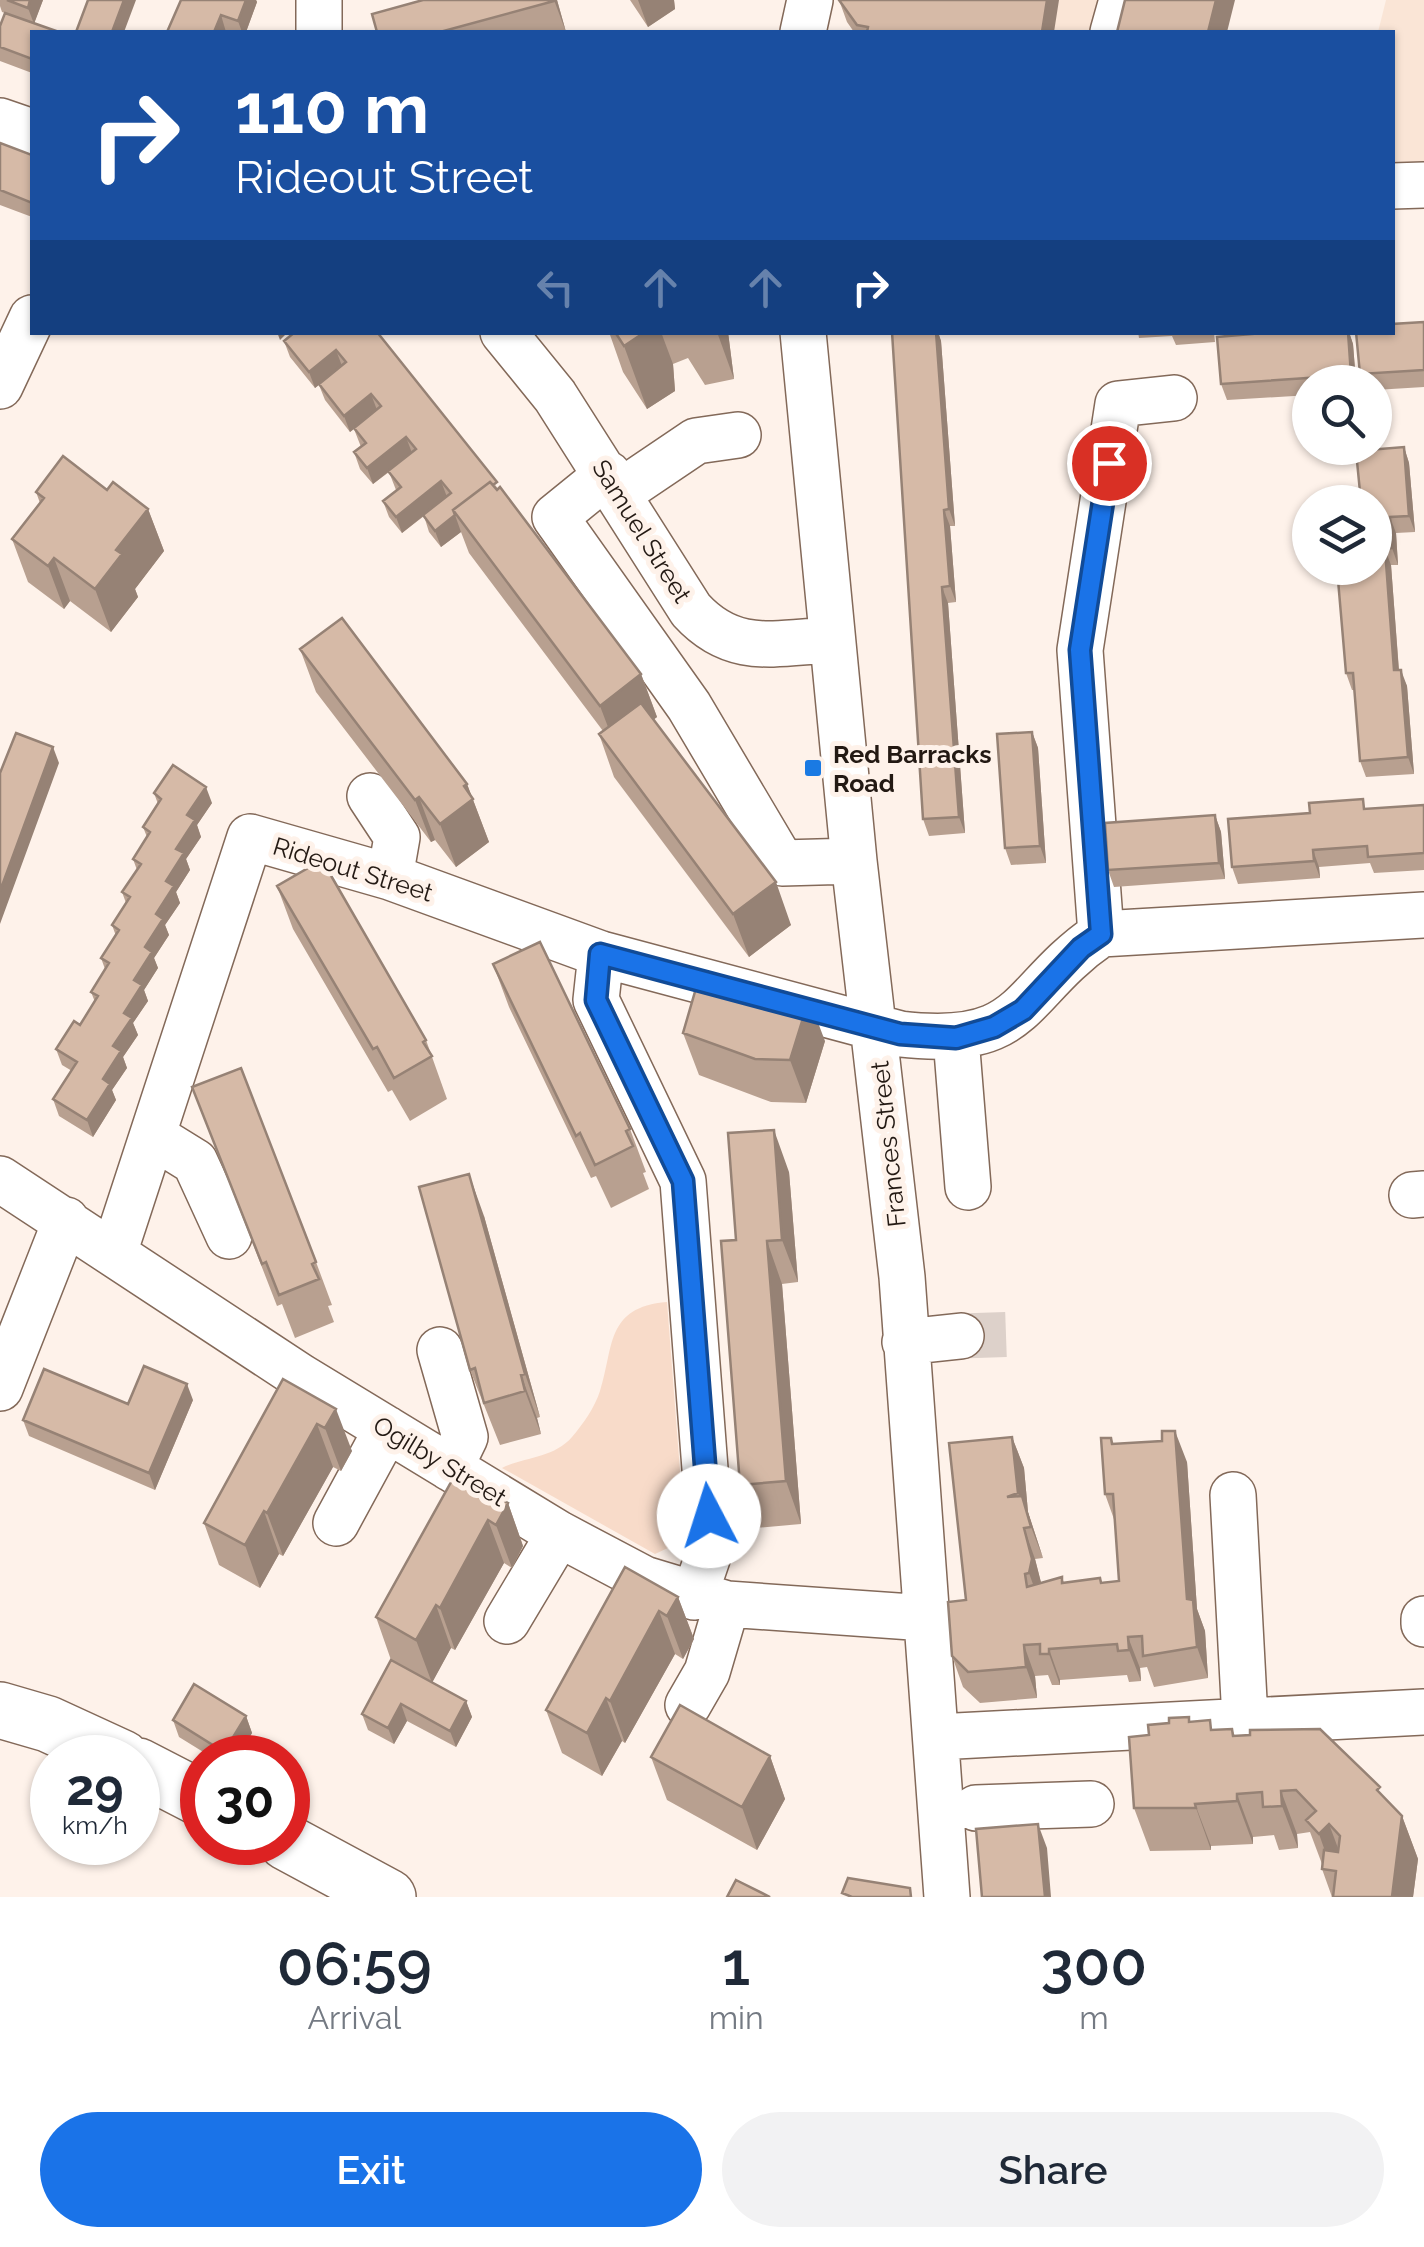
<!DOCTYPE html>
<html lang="en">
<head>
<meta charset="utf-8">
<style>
  :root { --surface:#fff; --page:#f2f2f3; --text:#1f2937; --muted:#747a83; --accent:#1a73e8 }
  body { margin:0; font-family:Raleway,sans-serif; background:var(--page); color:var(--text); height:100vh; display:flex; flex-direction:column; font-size:38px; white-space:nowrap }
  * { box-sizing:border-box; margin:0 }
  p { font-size:32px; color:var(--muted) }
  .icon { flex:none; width:55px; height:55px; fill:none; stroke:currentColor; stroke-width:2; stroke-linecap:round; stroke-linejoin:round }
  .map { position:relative; height:1897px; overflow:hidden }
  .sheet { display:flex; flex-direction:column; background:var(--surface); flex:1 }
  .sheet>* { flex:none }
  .banner { position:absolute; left:30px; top:30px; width:1365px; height:305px; border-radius:0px; box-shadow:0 2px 8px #0004; background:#1a4fa0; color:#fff; overflow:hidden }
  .tools { position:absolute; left:1292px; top:365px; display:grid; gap:20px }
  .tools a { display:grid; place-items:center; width:100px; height:100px; border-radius:50%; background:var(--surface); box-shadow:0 2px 8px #0004; font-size:50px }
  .speed { position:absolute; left:30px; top:1735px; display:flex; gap:20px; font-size:50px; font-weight:700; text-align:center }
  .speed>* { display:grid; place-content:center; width:130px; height:130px; border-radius:50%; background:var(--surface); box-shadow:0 2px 8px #0004; line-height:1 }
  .speed small { font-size:25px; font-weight:400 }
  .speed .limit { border:15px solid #d22; background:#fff; color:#111 }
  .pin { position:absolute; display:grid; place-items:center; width:85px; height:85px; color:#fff; margin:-42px; border:5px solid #fff; border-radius:50%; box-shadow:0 2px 10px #0007 }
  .me { position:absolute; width:110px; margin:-55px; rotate:355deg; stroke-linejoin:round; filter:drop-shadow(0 0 8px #0008) }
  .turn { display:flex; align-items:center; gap:35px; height:210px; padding:0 40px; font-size:45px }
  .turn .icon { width:130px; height:130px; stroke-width:2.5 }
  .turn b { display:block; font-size:70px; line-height:85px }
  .lanes { display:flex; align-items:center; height:95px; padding:0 40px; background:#0003; justify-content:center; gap:50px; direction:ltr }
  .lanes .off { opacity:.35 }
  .eta { display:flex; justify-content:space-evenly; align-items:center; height:170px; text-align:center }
  .eta b { font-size:60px; font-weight:600; line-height:70px }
  .action { display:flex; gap:20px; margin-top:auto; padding:20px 40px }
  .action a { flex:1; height:115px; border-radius:60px; background:var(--accent); color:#fff; font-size:40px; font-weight:600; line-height:115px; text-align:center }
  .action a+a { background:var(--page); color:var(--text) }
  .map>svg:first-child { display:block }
</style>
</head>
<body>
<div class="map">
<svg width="1424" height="1897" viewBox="0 0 1424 1897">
  <rect width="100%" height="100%" fill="#fef2ea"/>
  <path fill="#fae5d6" d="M854 0H1101L1094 32H854Z
    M1386 0H1424V168L1393 174 1392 32H1378Z"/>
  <path fill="#f8dbc9" d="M667 1302 684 1523 683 1541 655 1554 502 1468C524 1457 554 1458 572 1437 583 1424 595 1407 600 1391 614 1348 605 1307 667 1302Z"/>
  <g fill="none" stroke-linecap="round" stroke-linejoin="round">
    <path stroke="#ddd1ca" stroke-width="45" stroke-dasharray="45 22" stroke-linecap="butt" d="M961 1336 1018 1334"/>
    <g stroke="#836959" stroke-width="48">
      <path id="minor" d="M319 0V32
        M803 32 810 0
        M1113 32 1122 0
        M0 121 32 132
        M1392 186 1424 185
        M503 332 555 396 691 610C733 656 774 643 831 640
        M803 332 854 861 902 1277 947 1897
        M0 386 32 318
        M608 474 555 517 689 706 782 863 854 861
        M619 493 696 441 738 435
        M370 796 397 837 390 877
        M1101 934 1080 650 1118 404 1174 398
        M601 954 596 1000 683 1181 711 1547 694 1597
        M956 1038 968 1187
        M153 1136 195 1162 229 1236
        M0 1179 301 1377 559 1534 644 1579 727 1604 926 1618
        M1412 1195 1424 1194
        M114 1253 250 837 390 877 601 954 900 1034C1030 1049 1015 993 1101 934L1424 915
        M905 1342 961 1336
        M440 1350 465 1437 450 1468
        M0 1388 66 1220
        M1233 1495 1245 1719
        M336 1523 387 1429
        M1424 1619V1624
        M507 1621 559 1534
        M688 1705 707 1672 727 1604
        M937 1737 1424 1712
        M976 1808 1091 1804"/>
    </g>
    <g stroke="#836959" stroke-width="58">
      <path id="major" d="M0 1710 48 1724 122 1758
        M138 1766 202 1799
        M286 1842 388 1897"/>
    </g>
    <use href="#minor" stroke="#fff" stroke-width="45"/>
    <use href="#major" stroke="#fff" stroke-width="55"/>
  </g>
  <path fill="#b8a090" d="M0 0H43L34 23 32 32V73L0 61V47L5 13 2 12 0 6Z
    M181 0H256L257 2 246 32 227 31 226 32H167Z
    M557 0 566 32H377Z
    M630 0H674L675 9 648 27Z
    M839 0 1054 32H854L847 22Z
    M0 143 32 155V217L0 205Z
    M1424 322V387L1375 390V382H1362L1360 374Z
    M377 332 641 674 657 717 653 720 791 925 749 957 614 777 599 734 603 731 469 553 461 532 441 547 429 532 424 516 402 533 389 517 383 501 396 490 389 472 373 484 360 469 354 452 361 447 354 429 350 432 325 400 319 385 315 388 290 357 284 341Z
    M609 332H728L734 379 705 385 688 358 673 364 675 391 647 409 623 372Z
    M892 332H938L941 341 955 526H950L956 602 948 603 965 833 929 836 923 819Z
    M1138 332H1214L1215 342 1176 345 1172 336 1139 338Z
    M1275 332H1349L1353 344 1356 382H1310V395L1227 400 1221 384Z
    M1404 447 1409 463 1415 532 1396 533 1398 565H1391L1399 670 1407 686 1414 774 1366 777 1360 761 1355 690H1352L1346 673Z
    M107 490 148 509 164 551 135 589 138 597 111 632 70 601 64 609 28 582 12 539 40 503 36 492Z
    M300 649 467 784 489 842 456 867 435 840 431 842 316 692Z
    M1032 732 1038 748 1046 863 1011 865 1005 848Z
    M154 793 212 803 197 825 201 837 186 859 190 870 176 892 180 903 165 925 169 935 154 958 158 968 144 990 148 1001 133 1023 138 1035 123 1057 127 1068 112 1090 116 1100 93 1137 59 1116 53 1099 72 1071 62 1065 56 1049 80 1025 95 1002 91 992 105 969 101 958 116 936 112 925 126 903 122 892 137 870 133 859 147 837 143 827 158 804Z
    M1424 805V870L1374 873 1370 863 1319 867 1320 878 1238 884 1232 867 1367 809Z
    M1215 815 1221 832 1225 879 1114 887 1108 870Z
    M277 886 426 1040 447 1099 410 1121 392 1090 388 1092 293 929Z
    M493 964 630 1129 646 1172 643 1173 649 1189 611 1208 596 1176 591 1178 509 1007Z
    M683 1033 825 1041 806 1103 771 1102 699 1075Z
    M192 1087 316 1262 332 1305 328 1306 334 1322 295 1338 282 1304 277 1306Z
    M789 1172 798 1282 782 1284 801 1524 755 1528 740 1485 736 1240Z
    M484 1216 540 1417 537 1418 541 1434 500 1445 470 1370Z
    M283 1379 352 1451 341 1471 333 1467 283 1556 279 1554 260 1588 219 1565 204 1523Z
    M193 1400 155 1490 29 1436 23 1420 128 1404Z
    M1012 1437 1024 1468 1028 1512 1043 1558 1035 1559 1041 1583 1062 1577 1064 1583 1100 1578 1102 1582 1119 1581 1115 1522 1105 1494 1111 1438 1114 1444 1187 1462 1197 1609 1205 1631 1208 1678 1154 1687 1147 1667 1140 1668 1141 1681 1129 1682 1127 1675 1060 1680V1685H1052L1048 1675 1035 1676 1037 1698 980 1703 963 1687 952 1656Z
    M508 1503 523 1546 512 1568 504 1563 455 1650 451 1648 432 1682 466 1701 472 1717 456 1747 407 1721 394 1744 368 1730 362 1714 391 1660 376 1617Z
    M625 1567 678 1597 694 1639 683 1659 675 1654 625 1743 622 1741 602 1776 562 1753 546 1710Z
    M246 1716 252 1733 237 1758H213L179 1737 173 1720Z
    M1191 1722 1214 1730 1232 1729 1235 1736 1384 1797 1402 1816 1418 1859 1413 1897H1332L1322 1869V1864L1310 1832 1297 1834 1298 1848 1279 1850 1274 1835 1253 1837V1844L1211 1846V1850L1150 1851 1134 1808Z
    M770 1756 785 1799 757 1850 667 1800 651 1757Z"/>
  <path fill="#968275" d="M30 0H43L34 24 28 8Z
    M124 0H136L124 32H112Z
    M246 0H256L257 2 246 32H242L238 21Z
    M554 0H557L566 32Z
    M638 0H674L675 9 648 27Z
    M1047 0H1059L1054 32H1042Z
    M1216 0H1235L1227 32H1208Z
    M221 15 226 32H214Z
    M277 332H288L280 340Z
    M645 332H661L673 364 675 391 647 409 624 346Z
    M717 332H728L734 379Z
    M936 332H938L941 341 955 526 949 509Z
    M1348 332H1349L1353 344 1356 382H1354L1351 375Z
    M336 350 342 366 315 388 309 372Z
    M371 394 377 410 350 432 344 416Z
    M406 437 412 453 373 484 367 468Z
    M1404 447 1409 463 1415 532 1409 516Z
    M441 481 447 497 402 533 396 517Z
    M148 509 164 551 135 589 138 597 111 632 95 589 116 550Z
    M944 510 950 526 956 602 950 586Z
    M455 515 461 532 441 547 435 531Z
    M1390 517 1396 533 1398 565 1392 548Z
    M1385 549 1391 565 1400 686 1394 670Z
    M54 558 70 601 64 609 48 566Z
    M942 587 948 603 965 833 959 817Z
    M1401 670 1407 686 1414 774 1408 757Z
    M641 674 657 717 616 748 600 706Z
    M1032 732 1038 748 1046 863 1040 846Z
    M53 747 59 763 0 924V891Z
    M467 784 489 842 456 867 440 824 464 786Z
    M206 787 212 803 197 825 201 837 186 859 190 870 176 892 180 903 165 925 169 935 154 958 158 968 144 990 148 1001 133 1023 138 1035 123 1057 127 1068 112 1090 116 1100 93 1137 87 1120 103 1079 187 815Z
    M419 797 435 840 431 842 415 800Z
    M1215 815 1221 832 1225 879 1219 863Z
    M1313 850 1319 867 1320 878 1314 861Z
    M776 882 791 925 749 957 733 914Z
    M809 999 825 1041 806 1103 790 1060Z
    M774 1130 789 1172 798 1282 782 1240Z
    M469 1174 484 1216 540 1417 525 1374Z
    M767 1241 782 1284 801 1524 786 1481Z
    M521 1375 537 1418 541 1434 525 1391Z
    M187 1384 193 1400 155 1490 149 1473Z
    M336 1409 352 1451 341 1471 325 1428Z
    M317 1424 333 1467 283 1556 267 1513Z
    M1175 1431 1187 1462 1197 1609 1205 1631 1208 1678 1197 1647 1187 1599Z
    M1012 1437 1024 1468 1028 1512 1043 1558 1018 1493Z
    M508 1503 523 1546 512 1568 496 1525Z
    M264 1511 279 1554 260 1588 245 1545Z
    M488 1520 504 1563 455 1650 440 1608Z
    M1024 1528 1035 1559 1043 1590 1040 1604 1029 1573Z
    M678 1597 694 1639 683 1659 667 1616Z
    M436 1605 451 1648 432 1683 416 1640Z
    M659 1611 675 1654 625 1743 610 1701Z
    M1128 1637 1140 1668 1141 1681 1129 1650Z
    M1024 1645 1035 1676 1037 1698 1026 1667Z
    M1049 1649 1060 1680V1685L1049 1654Z
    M606 1698 622 1741 602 1776 587 1733Z
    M466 1701 472 1717 456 1747 450 1731Z
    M401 1704 407 1721 394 1744 388 1728Z
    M246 1716 252 1733 237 1758H226L224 1752Z
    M770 1756 785 1799 757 1850 742 1807Z
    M1281 1791 1297 1834 1298 1848 1282 1806Z
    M1237 1794 1253 1837V1844L1237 1801Z
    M1195 1804 1211 1846V1850L1196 1808Z
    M1402 1816 1418 1859 1413 1897H1392Z
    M1038 1824 1047 1848 1051 1897H1045Z
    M1329 1824 1345 1867 1336 1871H1332L1319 1834Z"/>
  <path fill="#d6baa7" stroke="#968275" stroke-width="2.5" d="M7 0H30L28 8Z
    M88 0H124L112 32H76Z
    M181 0H246L238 21 221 15 214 32H167Z
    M423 0H554V1L440 32H377L372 14Z
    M839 0H1047L1042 32H867L868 27 857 25Z
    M1125 0H1216L1208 32H1117Z
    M5 13 59 32H32V59L0 47V26Z
    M0 143 32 155V203L0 190Z
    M1424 322V370L1360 374 1356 332H1392V324Z
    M295 332H377L497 482 493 485 490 482 453 510 455 515 435 531 423 515 451 493 441 481 396 517 383 501 401 487 388 471 416 449 406 437 367 468 354 452 366 443 354 428 381 406 371 394 344 416 319 384 346 362 336 350 309 372 284 341Z
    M615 332H645L624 346Z
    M892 332H936L949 509 944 510 950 586 942 587 959 817 923 819Z
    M1275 332H1348L1351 375 1221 384 1217 337Z
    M1404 447 1409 516 1390 517 1392 548 1385 549 1394 670H1401L1408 757 1360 761 1353 673H1346L1337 568H1375V502H1361L1356 451Z
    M63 456 107 490 113 482 148 509 116 550 122 554 95 589 54 558 48 566 12 539 44 498 36 492Z
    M490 482 497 490 500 487 641 674 600 706 453 510Z
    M342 618 467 784 464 786 473 799 440 824 419 797 415 800 300 649Z
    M641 703 776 882 733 914 599 734Z
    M1032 732 1040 846 1005 848 997 734Z
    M16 733 53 747 0 891V773Z
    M173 765 206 787 187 815 195 820 176 849 184 853 166 881 174 886 156 914 163 919 145 947 152 952 134 980 142 985 124 1013 132 1018 113 1046 121 1051 103 1079 110 1084 87 1120 53 1099 77 1062 56 1049 74 1021 80 1025 98 996 91 992 109 963 101 958 119 930 112 925 130 897 122 892 141 864 133 859 150 832 143 827 161 799 154 793Z
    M1363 799 1364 809 1424 805V853L1368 857 1367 846 1313 850 1314 861 1232 867 1228 819 1310 813 1309 803Z
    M1215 815 1219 863 1108 870 1105 823Z
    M322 860 426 1040 423 1042 432 1056 394 1078 377 1047 373 1049 277 886Z
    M540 942 630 1129 626 1131 633 1146 595 1165 580 1133 576 1136 493 964Z
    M701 971 809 999 790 1060 755 1059 683 1033Z
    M241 1068 316 1262 312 1264 319 1279 279 1295 266 1262 262 1264 192 1087Z
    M774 1130 782 1240 767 1241 786 1481 740 1485 721 1241 736 1240 728 1133Z
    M469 1174 525 1374 521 1375 525 1391 484 1403 475 1368 470 1370 419 1187Z
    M144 1366 187 1384 149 1473 23 1420 44 1369 128 1404Z
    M283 1379 336 1409 325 1428 317 1424 267 1513 264 1511 245 1545 204 1523Z
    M1162 1431H1175L1187 1599 1193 1600 1197 1647 1143 1656 1142 1636 1128 1637 1129 1650 1118 1651 1117 1644 1049 1649V1654H1040V1644L1024 1645 1026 1667 968 1672 952 1656 948 1602 966 1600 949 1443 1012 1437 1018 1493 1007 1497 1022 1496 1031 1527 1024 1528 1032 1559 1029 1573 1025 1574 1027 1587 1062 1577V1583L1100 1578 1101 1583 1119 1581 1113 1494H1105L1101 1438H1111L1112 1444 1162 1441Z
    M455 1475 508 1503 496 1525 488 1520 440 1608 436 1605 416 1640 376 1617Z
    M625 1567 678 1597 667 1616 659 1611 610 1701 606 1698 587 1733 546 1710Z
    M391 1660 466 1701 450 1731 401 1704 388 1728 362 1714Z
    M194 1684 246 1716 224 1752 173 1720Z
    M680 1705 770 1756 742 1807 651 1757Z
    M1189 1717V1722L1210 1720 1211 1730 1232 1729 1233 1736 1250 1735V1730L1320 1729 1380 1787 1377 1790 1402 1816 1392 1897H1333L1336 1871 1322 1869 1324 1850 1338 1852 1340 1836 1329 1824 1319 1834 1306 1820 1316 1811 1296 1790 1281 1791 1282 1806 1263 1807 1262 1792 1237 1794V1801L1195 1804 1196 1808H1134L1129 1737 1149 1735 1148 1725 1169 1723V1718Z
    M1038 1824 1045 1897H982L976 1829Z
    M848 1878 910 1888 911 1897H852L842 1893Z
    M736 1880 770 1897H727Z"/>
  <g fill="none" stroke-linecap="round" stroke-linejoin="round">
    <g stroke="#114b97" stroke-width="25">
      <path id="route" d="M709 1516 683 1181 596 1000 600 954 900 1034 956 1038 994 1027 1023 1010 1081 948 1101 934 1080 650 1109 463"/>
    </g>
    <use href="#route" stroke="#1a73e8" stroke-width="18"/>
  </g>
  <rect fill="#1a7ae3" stroke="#fef2ea" stroke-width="4" x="803" y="758" width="20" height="20" rx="5"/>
  <g text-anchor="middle" stroke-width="10" stroke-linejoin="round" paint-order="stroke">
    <g font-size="25" fill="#231913" stroke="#fef2ea">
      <text transform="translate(642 531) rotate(58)" y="9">Samuel Street</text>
      <text transform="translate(353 869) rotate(17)" y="9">Rideout Street</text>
      <text transform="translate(888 1144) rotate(-96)" y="9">Frances Street</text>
      <text transform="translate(440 1461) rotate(31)" y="9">Ogilby Street</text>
    </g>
    <g font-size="25" font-weight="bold" fill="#231913" stroke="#fef2ea" text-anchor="start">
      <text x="833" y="763">Red Barracks<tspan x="833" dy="29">Road</tspan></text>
    </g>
  </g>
</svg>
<div class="tools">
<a><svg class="icon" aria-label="search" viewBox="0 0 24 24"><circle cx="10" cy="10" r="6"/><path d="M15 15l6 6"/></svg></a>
<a><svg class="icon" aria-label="layers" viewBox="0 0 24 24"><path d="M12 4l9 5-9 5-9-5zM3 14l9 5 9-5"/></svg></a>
</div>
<div class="speed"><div>29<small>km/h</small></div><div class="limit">30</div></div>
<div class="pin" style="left:1109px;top:463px;background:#d93025"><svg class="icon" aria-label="arrive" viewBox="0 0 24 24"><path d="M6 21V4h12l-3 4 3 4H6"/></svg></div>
<svg class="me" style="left:709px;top:1516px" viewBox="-20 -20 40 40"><circle r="19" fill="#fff"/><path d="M0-13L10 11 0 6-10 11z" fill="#1a73e8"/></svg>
<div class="banner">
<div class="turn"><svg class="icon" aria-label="right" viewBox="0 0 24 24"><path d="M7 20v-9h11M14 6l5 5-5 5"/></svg><div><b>110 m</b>Rideout Street</div></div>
<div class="lanes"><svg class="icon off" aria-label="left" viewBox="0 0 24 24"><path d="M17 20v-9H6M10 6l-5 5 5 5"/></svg><svg class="icon off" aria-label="ahead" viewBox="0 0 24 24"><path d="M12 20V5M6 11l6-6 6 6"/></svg><svg class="icon off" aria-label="ahead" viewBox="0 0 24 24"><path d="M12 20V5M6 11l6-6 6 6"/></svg><svg class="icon" aria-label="right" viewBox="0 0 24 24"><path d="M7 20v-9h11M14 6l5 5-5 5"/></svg></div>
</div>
</div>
<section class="sheet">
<div class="eta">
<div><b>06:59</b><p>Arrival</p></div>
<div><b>1</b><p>min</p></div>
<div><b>300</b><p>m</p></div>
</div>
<div class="action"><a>Exit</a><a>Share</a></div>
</section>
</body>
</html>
